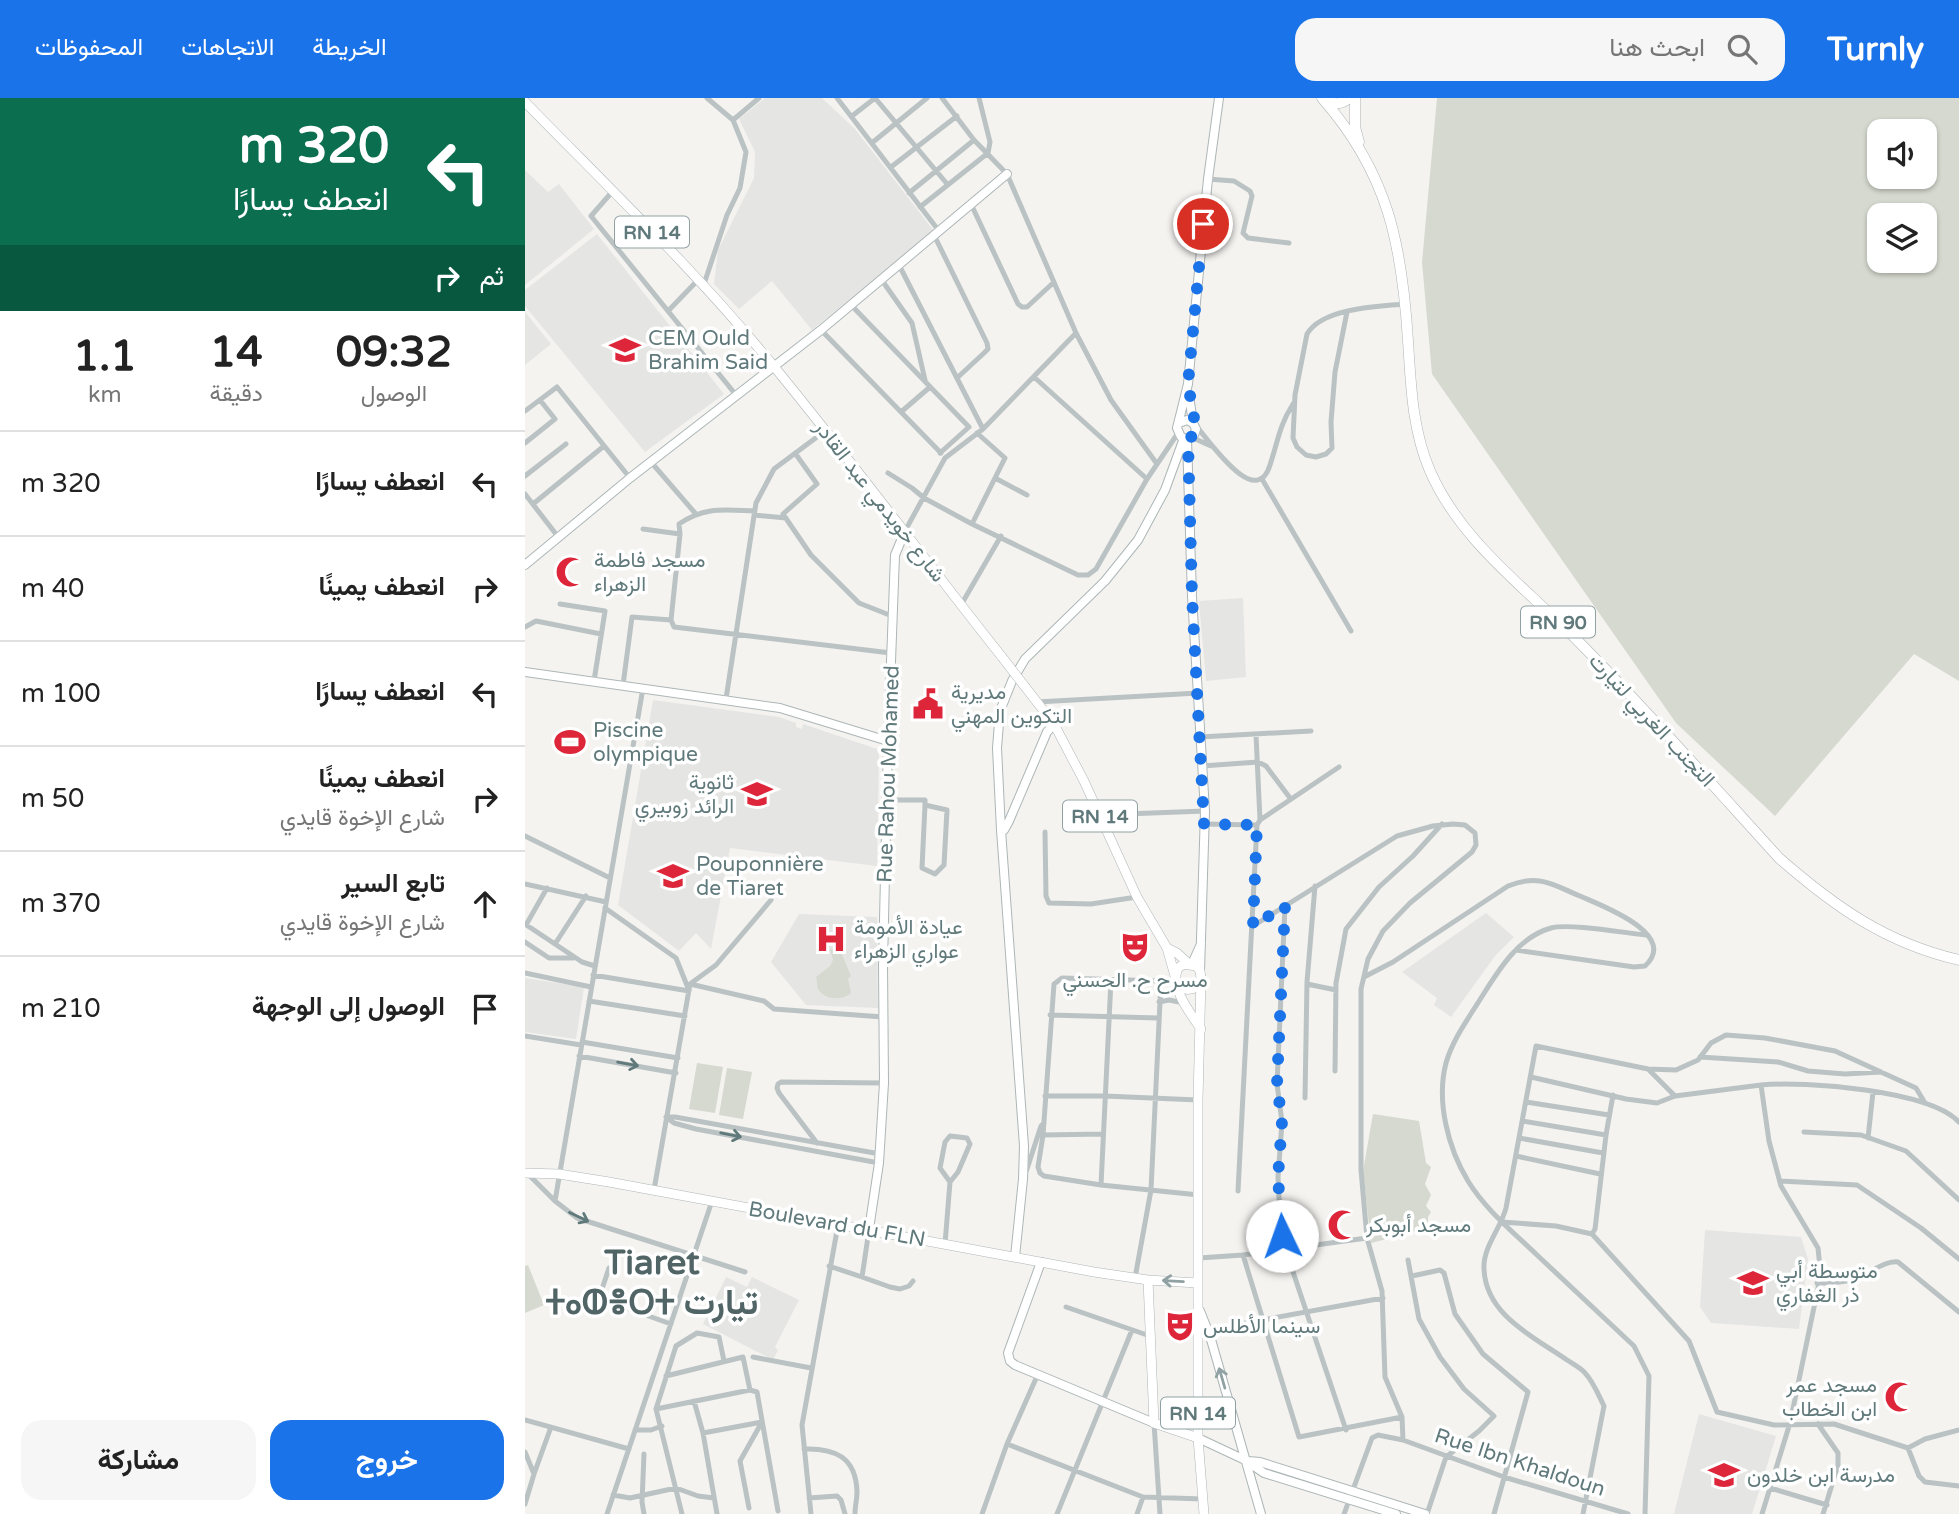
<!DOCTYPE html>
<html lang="ar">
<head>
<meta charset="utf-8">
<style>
  :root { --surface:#fff; --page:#f6f6f6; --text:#222; --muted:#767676; --line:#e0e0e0; --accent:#1a73e8 }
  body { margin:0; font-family:"Varela Round",Vazirmatn,"Noto Sans Tifinagh",sans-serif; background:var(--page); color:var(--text); direction:rtl; height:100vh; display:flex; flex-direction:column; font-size:26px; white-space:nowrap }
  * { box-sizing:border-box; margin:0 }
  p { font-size:23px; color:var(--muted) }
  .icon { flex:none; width:38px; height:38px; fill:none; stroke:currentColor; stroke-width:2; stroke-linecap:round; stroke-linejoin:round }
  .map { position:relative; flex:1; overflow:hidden; direction:ltr }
  .panel { display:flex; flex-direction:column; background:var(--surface); width:525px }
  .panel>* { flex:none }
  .guide { background:#0b6e4f; color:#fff; overflow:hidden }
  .tools { position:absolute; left:1342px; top:21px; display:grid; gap:14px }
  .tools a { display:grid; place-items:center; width:70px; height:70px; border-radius:14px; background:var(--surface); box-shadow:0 2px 5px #0004; font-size:35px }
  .pin { position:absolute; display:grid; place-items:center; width:60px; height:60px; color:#fff; margin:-30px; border:4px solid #fff; border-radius:50%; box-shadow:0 2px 7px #0007 }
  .me { position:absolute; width:77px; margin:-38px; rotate:357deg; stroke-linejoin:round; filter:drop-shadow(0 0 5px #0008) }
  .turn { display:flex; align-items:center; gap:24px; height:147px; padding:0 21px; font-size:32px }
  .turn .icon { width:91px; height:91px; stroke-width:2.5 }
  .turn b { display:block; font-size:49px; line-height:60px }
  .then { display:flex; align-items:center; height:66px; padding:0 21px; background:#0003; gap:14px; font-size:26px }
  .eta { display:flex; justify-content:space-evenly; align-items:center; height:119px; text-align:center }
  .eta b { font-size:42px; font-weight:700; line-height:49px }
  .action { display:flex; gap:14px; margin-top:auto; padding:14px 21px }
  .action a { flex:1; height:80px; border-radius:21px; background:var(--accent); color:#fff; font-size:28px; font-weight:700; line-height:80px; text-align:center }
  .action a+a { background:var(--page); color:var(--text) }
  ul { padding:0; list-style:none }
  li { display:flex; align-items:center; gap:21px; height:105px; padding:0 21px; border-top:2px solid var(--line) }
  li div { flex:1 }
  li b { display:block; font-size:26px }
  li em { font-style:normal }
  header { display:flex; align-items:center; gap:42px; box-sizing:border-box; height:98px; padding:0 35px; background:var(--accent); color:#fff }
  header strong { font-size:33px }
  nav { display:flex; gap:38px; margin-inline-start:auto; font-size:24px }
  .search { width:490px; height:63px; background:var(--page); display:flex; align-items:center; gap:18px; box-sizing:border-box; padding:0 24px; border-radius:21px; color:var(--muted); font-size:26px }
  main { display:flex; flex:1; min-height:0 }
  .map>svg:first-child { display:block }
</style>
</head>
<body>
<header>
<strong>Turnly</strong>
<div class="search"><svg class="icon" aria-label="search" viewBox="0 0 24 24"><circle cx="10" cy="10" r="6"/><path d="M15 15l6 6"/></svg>ابحث هنا</div>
<nav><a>الخريطة</a><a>الاتجاهات</a><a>المحفوظات</a></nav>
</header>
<main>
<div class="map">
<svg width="1434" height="1416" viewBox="0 0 1434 1416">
  <rect width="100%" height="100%" fill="#f4f3f0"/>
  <path fill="#e5e5e4" d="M240 0H297L330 31 409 133 287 232 247 183 214 211 189 186 193 152 229 80 230 54 214 21Z
    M0 72 23 94 34 86 69 131 0 187Z
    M72 136 199 296 120 354 0 208V192Z
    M0 214 26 246 0 267Z
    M718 500 721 579 681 583 674 503Z
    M128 602 254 619 271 625V629L277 631 278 626 352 651 354 655 352 768 205 750 186 851 171 835 154 853 93 807Z
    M961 815 989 839 970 858 926 919 909 907 912 900 877 874Z
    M274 816 352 819 353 910 281 907 246 864Z
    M0 880 59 889 51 941 0 934Z
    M1180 1132 1276 1139 1283 1161 1274 1231 1186 1225 1175 1209Z
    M201 1179 222 1189 227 1179 274 1202 250 1249 253 1252 248 1262 178 1226Z
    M1174 1316 1251 1338 1227 1416H1149Z"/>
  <path fill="#d6d9cf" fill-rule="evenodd" d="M912 0H1434V583L1389 556 1250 718 1151 625 907 276 897 164ZM1354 33H1400V79H1354ZM1354 117H1400V163H1354Z
    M305 851 315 852 326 878 323 881 326 895C318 903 299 902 293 891 292 889 292 881 291 879L305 868 308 862Z
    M172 965 198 969 190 1015 164 1011Z
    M202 970 227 974 218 1021 194 1017Z
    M848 1016 894 1023 901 1065 906 1069 900 1086 906 1097 901 1108 906 1114 903 1119V1131L885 1134 883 1124 869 1126 870 1139 846 1145 838 1073Z
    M3 1167 19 1207 0 1215V1168Z"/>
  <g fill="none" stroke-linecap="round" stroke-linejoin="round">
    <g stroke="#adb6b7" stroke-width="10">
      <path id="secondary" d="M664 297 668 325
        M654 325 662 322 668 325 671 331 669 337 662 341 656 339 652 330 663 286 683 81 694 0
        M662 341 667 498 680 713 675 873
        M0 467 105 380 296 232 482 76
        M0 574 255 610 363 643
        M476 732H479L484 723 522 634 529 626
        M667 866 676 846
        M344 1131 354 1065 359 985 358 867 363 643 370 457 380 433
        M490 1159 498 1081 499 1048 476 732 472 650 475 613 487 583 500 561 580 483 613 442 640 392 659 340
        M516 1164 483 1255 485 1263 490 1267 629 1325
        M675 1213 685 1238 736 1416
        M673 1340 720 1362 739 1375 871 1416
        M723 1363 735 1364 900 1416"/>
    </g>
    <g stroke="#aeb6b7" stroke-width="10">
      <path id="primary" d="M0 4C85 91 174 176 251 271 328 365 401 463 477 559
        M501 590 529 626 559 683 612 799 642 850 650 878
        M642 850 652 855 663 865
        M652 886C660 894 670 893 675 884
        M676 931C666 916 644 889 653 870L659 866 671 868 675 873 676 880 673 1002V1340L679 1416
        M0 1075 34 1076 84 1084 569 1174 623 1182 672 1185
        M623 1182 629 1325 673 1340"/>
    </g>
    <g stroke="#aeb5b6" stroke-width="11">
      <path id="highway" d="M797 0C863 75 877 146 883 243 886 287 887 331 905 373 934 439 991 482 1042 532 1115 605 1184 683 1254 760 1310 809 1361 845 1434 862
        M830 0V29L834 44
        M799 1C808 7 816 7 824 0"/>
    </g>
    <path stroke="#bac2c3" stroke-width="5" d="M182 0 208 22
      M312 0 414 133
      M350 0 423 87
      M417 0 449 42 482 76 551 235 586 302 632 366
      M327 18 350 0
      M348 44 402 0
      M366 69 432 18
      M683 81 709 83 725 93 727 98 718 135 723 140 764 145
      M87 94 66 118 211 297
      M384 95 449 42
      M446 106 493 206 497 209H502L528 185
      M395 109 463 55 465 44 454 0
      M409 137 462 245 463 251 459 255 432 280
      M374 167 458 331
      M356 181 387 225 400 282
      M178 189 202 117 215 90 221 54 208 22 234 0
      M326 207 444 329 415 355
      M144 212 172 183
      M822 214 810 274 806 324 807 350 801 356 791 359 781 357 772 349 768 340 770 297 782 236C797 210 853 208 881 206
      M296 232 416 355
      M509 279 622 381
      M0 313 32 289 105 380
      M376 314 405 289
      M671 328C684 342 731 413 745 367 753 343 754 328 768 306
      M666 339 686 348
      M0 345 30 321 15 302
      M270 355 292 386 258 416 286 457 334 505 367 518
      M126 364 170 415
      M363 375 387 390 399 400 447 426 553 477H563L571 471 622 381 653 335
      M0 378 41 346
      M470 380 502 397
      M737 381 826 533
      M0 396 34 440
      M8 406 79 348
      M229 417 261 420
      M447 426 480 360 452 335
      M380 433 420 360 458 331 551 235
      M155 436 154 426C180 408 200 412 230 413
      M35 506 80 513 69 583
      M436 507 476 438
      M146 522 149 529 366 555
      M0 529 11 523 76 536
      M98 587 107 519 146 522 155 436 118 431
      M201 601 231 405 249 371 300 333
      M512 604 673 595
      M675 639 786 633
      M677 668 733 664 741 668 765 700
      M362 702H400V707L397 770 410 776 419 767 422 712 400 707
      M574 717 680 713
      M735 722 814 669
      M679 726 732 727
      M520 734 521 798 524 805 566 806 612 799
      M0 738 85 780
      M0 786 81 804
      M760 808 752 986 757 1024 753 1079 756 1138 821 1332
      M80 810 151 860 163 890
      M0 826 57 864 70 868
      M1 827 22 790
      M0 844 24 860H48
      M30 846 61 798
      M0 875 66 889
      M68 877 164 893
      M839 879 868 864 983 788C993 784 1004 781 1015 783 1029 785 1042 793 1055 798 1075 807 1155 836 1120 868L1109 869 991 852
      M650 881 636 883 537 880 529 886 518 1037 513 1069 515 1075 519 1078 576 1087 674 1097
      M165 886 239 903 249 911 358 919
      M782 886 811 892
      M64 903 160 918
      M634 904 644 902 659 905
      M525 917 633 920
      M0 938 56 947
      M57 944 153 960
      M54 958 151 975
      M1175 959 1253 964 1283 973 1320 976 1356 974
      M1123 971 1151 972 1173 962 1186 945 1201 937 1240 940 1310 953 1391 990 1400 1005
      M810 973 811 885 821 831 854 789 888 758 917 726
      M1006 979 1101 1001 1132 1005 1150 998 1236 987
      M520 998H580L673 1002
      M780 1000 782 884 790 788
      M1001 1004 1084 1017
      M141 1019 149 1025 171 1031 354 1065
      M141 1019H150L355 1056
      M997 1023 1081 1037
      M1279 1034 1336 1037 1381 1053 1434 1102
      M518 1037 578 1036
      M994 1040 1078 1055
      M1343 1040 1348 994
      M292 1045 254 995 252 990 253 986 256 984 359 985
      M991 1058 1075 1076
      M501 1074 516 1028 519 1025
      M3 1076 30 1103 52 1120 220 1174
      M1255 1083 1332 1087 1396 1130 1434 1161
      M576 1087 586 882
      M129 1092 165 886 191 867 246 802
      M713 1093 732 727 735 722 731 637
      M30 1103 118 590
      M977 1124 1031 1128 1067 1136 1164 1243 1192 1314 1249 1327 1309 1326 1383 1350 1400 1341 1434 1332
      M1067 1136 1070 1131 1081 1037 1088 997
      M420 1146 425 1084 433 1074 445 1046 442 1040 425 1038 420 1044 415 1070 425 1084
      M718 1157 774 1339 877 1319 860 1279 857 1193 842 1140 836 1072V891L843 861 858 833 885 805 947 754 951 747 950 735 940 727 928 726 908 728 872 738 728 828
      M674 1160 718 1157 842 1140
      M883 1162 894 1221 915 1259 939 1291 969 1318 954 1333 921 1359 902 1416
      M304 1168 337 1179 344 1132
      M84 1170 75 1197 76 1201 146 1226
      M887 1178 915 1172 919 1175 930 1216 958 1256 1003 1294 969 1416
      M337 1179 365 1189 375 1191 384 1188 388 1183
      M610 1180 626 1092 636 883
      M1292 1185C1303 1185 1315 1185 1326 1182 1341 1179 1358 1162 1373 1164L1434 1214
      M541 1209 625 1238
      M682 1232 858 1200
      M228 1259 286 1270
      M141 1278 218 1259 225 1292 232 1294 253 1413
      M169 1303 178 1335 192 1416
      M131 1311 225 1292
      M0 1322 104 1351
      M629 1325 635 1416
      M1293 1326 1313 1355V1367L1298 1416
      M110 1332H126L137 1328
      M178 1335 237 1324 215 1363 224 1410
      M878 1342 979 1379 1103 1416
      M482 1346 618 1399 678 1401
      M1383 1350 1394 1378 1400 1384 1434 1388
      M279 1351C310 1350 331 1359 332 1394 332 1401 330 1408 330 1416
      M0 1354 9 1376 0 1406
      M119 1356 117 1404 119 1416
      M9 1376 26 1329
      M1245 1390 1302 1407
      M88 1397 105 1400 151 1390 173 1398 189 1400
      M284 1400 312 1398 316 1402 320 1416
      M82 1416 187 1103
      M157 1416 131 1311 151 1248 172 1235 194 1239 199 1263
      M286 1416 277 1327 313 1127
      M457 1416 482 1346 513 1276
      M532 1416 607 1232
      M612 1416 618 1399
      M819 1416 847 1340 853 1337 878 1342 877 1319
      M1058 1416 1079 1308C1074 1298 1068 1283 1060 1275 1056 1270 1048 1266 1042 1262 1009 1239 960 1217 959 1170 958 1149 976 1130 981 1110L1011 948 1123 971 1150 998
      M1120 1416 1124 1278 1109 1248C1076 1217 1044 1187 1012 1157 988 1134 960 1111 943 1083 923 1050 911 1003 921 965 928 941 943 921 956 900 973 873 993 839 1026 830 1044 825 1100 835 1121 837
      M1237 1416 1265 1325 1293 1190 1295 1170 1293 1150 1256 1088 1244 1043 1236 987C1280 983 1404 992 1434 1024"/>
    <use href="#secondary" stroke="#fff" stroke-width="8"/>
    <use href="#primary" stroke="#fff" stroke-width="9"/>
    <use href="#highway" stroke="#fff" stroke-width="10"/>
    <g stroke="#aeb6b7" stroke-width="10" stroke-linecap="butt">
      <path id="primary-bridge" d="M477 559 501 590"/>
    </g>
    <use href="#primary-bridge" stroke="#fff" stroke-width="9"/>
  </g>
  <defs><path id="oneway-shaft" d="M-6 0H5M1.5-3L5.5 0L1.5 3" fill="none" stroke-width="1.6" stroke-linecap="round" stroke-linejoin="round" transform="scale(1.75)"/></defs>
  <g stroke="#60797b">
    <use href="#oneway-shaft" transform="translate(103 966) rotate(10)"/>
    <use href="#oneway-shaft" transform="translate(206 1037) rotate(11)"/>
    <use href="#oneway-shaft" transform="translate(54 1119) rotate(26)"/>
  </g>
  <g stroke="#90a1a3">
    <use href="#oneway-shaft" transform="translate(648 1183) rotate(-177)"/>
    <use href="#oneway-shaft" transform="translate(697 1280) rotate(-106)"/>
  </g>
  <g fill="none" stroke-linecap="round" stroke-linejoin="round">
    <path stroke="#1a73e8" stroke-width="12" stroke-dasharray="0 21.6" d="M678 126 663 286 671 331 669 337 663 341 667 498 679 726 732 727 728 828 760 808 752 986 757 1024 753 1079 757 1138"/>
  </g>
  <defs>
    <g id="school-bare" transform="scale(2.415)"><path d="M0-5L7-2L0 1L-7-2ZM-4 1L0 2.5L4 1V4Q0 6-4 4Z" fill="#de263a" stroke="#fff" stroke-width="2.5" paint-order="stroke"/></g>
    <g id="mosque-bare" transform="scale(2.415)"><path d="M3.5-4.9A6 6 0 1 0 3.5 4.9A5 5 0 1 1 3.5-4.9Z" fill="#de263a" stroke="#fff" stroke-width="2.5" paint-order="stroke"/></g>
    <g id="civic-bare" transform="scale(2.415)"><path d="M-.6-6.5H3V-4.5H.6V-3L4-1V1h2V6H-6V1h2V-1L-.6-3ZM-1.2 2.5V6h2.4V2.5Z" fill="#de263a" stroke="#fff" stroke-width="2.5" paint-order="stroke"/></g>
    <g id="stadium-bare" transform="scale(2.415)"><path d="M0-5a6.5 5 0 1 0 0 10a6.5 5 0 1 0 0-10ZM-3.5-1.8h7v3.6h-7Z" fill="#de263a" stroke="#fff" stroke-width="2.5" paint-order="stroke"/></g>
    <g id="hospital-bare" transform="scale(2.415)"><path d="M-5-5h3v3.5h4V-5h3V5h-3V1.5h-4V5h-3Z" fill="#de263a" stroke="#fff" stroke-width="2.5" paint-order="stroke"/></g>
    <g id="theatre-bare" transform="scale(2.415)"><path d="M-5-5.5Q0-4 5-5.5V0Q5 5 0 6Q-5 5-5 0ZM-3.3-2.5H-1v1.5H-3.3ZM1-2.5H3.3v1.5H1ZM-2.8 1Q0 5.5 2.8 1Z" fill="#de263a" stroke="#fff" stroke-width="2.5" paint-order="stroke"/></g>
  </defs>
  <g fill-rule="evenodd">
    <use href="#school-bare" x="100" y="252"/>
    <use href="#mosque-bare" x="46" y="474"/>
    <use href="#civic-bare" x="403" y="606"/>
    <use href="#stadium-bare" x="45" y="644"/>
    <use href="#school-bare" x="232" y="696"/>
    <use href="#school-bare" x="148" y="778"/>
    <use href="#hospital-bare" x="306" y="841"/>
    <use href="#theatre-bare" x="610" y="849"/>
    <use href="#mosque-bare" x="818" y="1127"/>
    <use href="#school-bare" x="1228" y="1185"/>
    <use href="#theatre-bare" x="655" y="1228"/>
    <use href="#mosque-bare" x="1375" y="1299"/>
    <use href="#school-bare" x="1199" y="1377"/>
  </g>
  <g text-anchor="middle" stroke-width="7" stroke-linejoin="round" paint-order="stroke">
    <g fill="#fff" stroke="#90a1a3" stroke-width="2">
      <rect x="90" y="118.5" width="74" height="31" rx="5"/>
      <rect x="996" y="508.5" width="74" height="31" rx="5"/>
      <rect x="538" y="702.5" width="74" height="31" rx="5"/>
      <rect x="636" y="1299.5" width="74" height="31" rx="5"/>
    </g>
    <g font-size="19" font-weight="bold" fill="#60797b">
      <text x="127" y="141">RN 14</text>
      <text x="1033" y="531">RN 90</text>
      <text x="575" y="725">RN 14</text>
      <text x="673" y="1322">RN 14</text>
    </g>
    <g font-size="21" fill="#60797b" stroke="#fff" text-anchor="start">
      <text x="123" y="247">CEM Ould<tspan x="123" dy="24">Brahim Said</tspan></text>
      <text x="69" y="469">مسجد فاطمة<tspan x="69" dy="24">الزهراء</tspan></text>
      <text x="426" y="601">مديرية<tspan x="426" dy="24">التكوين المهني</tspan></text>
      <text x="68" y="639">Piscine<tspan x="68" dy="24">olympique</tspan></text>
      <text x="209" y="691" text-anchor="end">ثانوية<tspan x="209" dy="24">الرائد زوبيري</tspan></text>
      <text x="171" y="773">Pouponnière<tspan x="171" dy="24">de Tiaret</tspan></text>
      <text x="329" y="836">عيادة الأمومة<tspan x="329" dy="24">عواري الزهراء</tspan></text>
      <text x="610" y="889" text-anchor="middle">مسرح ح. الحسني</text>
      <text x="841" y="1134">مسجد أبوبكر</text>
      <text x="1251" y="1180">متوسطة أبي<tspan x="1251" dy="24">ذر الغفاري</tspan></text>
      <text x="678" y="1235">سينما الأطلس</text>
      <text x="1352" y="1294" text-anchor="end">مسجد عمر<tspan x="1352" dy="24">ابن الخطاب</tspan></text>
      <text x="1222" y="1384">مدرسة ابن خلدون</text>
    </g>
    <g font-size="21" fill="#60797b" stroke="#fff">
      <text transform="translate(355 403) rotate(52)" y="7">شارع خويدمي عبد القادر</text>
      <text transform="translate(1127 622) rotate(47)" y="7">التجنب الغربي لتيارت</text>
      <text transform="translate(363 676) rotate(-88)" y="7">Rue Rahou Mohamed</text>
      <text transform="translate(312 1126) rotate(10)" y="7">Boulevard du FLN</text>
      <text transform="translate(995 1364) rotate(18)" y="7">Rue Ibn Khaldoun</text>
    </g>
    <g font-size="35" font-weight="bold" fill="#516466" stroke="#fff">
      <text x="127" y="1176">Tiaret<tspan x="127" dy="40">ⵜⴰⵀⴻⵔⵜ تيارت</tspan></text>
    </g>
  </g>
</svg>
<div class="tools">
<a><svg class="icon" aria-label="sound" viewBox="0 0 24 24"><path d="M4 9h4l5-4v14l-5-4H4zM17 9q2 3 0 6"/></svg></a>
<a><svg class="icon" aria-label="layers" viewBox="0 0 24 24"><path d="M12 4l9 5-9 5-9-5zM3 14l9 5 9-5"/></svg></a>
</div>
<div class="pin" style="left:678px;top:126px;background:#d93025"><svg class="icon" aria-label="arrive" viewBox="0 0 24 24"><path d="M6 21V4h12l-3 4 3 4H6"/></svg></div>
<svg class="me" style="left:757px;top:1138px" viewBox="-20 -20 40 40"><circle r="19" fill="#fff"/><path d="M0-13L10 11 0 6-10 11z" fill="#1a73e8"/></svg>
</div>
<section class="panel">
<div class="guide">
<div class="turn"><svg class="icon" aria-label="left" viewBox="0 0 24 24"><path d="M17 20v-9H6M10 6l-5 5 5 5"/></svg><div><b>320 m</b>انعطف يسارًا</div></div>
<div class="then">ثم<svg class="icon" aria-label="right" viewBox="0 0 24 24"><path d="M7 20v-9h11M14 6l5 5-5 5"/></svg></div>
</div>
<div class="eta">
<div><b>09:32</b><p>الوصول</p></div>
<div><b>14</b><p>دقيقة</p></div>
<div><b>1.1</b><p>km</p></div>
</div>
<ul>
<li><svg class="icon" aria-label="left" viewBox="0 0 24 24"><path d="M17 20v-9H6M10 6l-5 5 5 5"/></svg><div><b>انعطف يسارًا</b></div><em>320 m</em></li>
<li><svg class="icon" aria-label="right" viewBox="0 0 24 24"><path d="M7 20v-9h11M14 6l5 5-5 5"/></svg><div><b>انعطف يمينًا</b></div><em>40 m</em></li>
<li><svg class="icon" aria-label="left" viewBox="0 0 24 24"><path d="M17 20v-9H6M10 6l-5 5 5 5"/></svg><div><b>انعطف يسارًا</b></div><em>100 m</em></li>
<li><svg class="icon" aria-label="right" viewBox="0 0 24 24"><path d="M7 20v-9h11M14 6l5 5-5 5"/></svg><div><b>انعطف يمينًا</b><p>شارع الإخوة قايدي</p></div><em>50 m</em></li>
<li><svg class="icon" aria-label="ahead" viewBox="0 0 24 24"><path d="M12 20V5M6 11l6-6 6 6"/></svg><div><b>تابع السير</b><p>شارع الإخوة قايدي</p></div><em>370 m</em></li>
<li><svg class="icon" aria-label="arrive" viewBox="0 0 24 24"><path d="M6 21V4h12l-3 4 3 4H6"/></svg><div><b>الوصول إلى الوجهة</b></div><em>210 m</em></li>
</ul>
<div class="action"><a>خروج</a><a>مشاركة</a></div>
</section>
</main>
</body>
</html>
